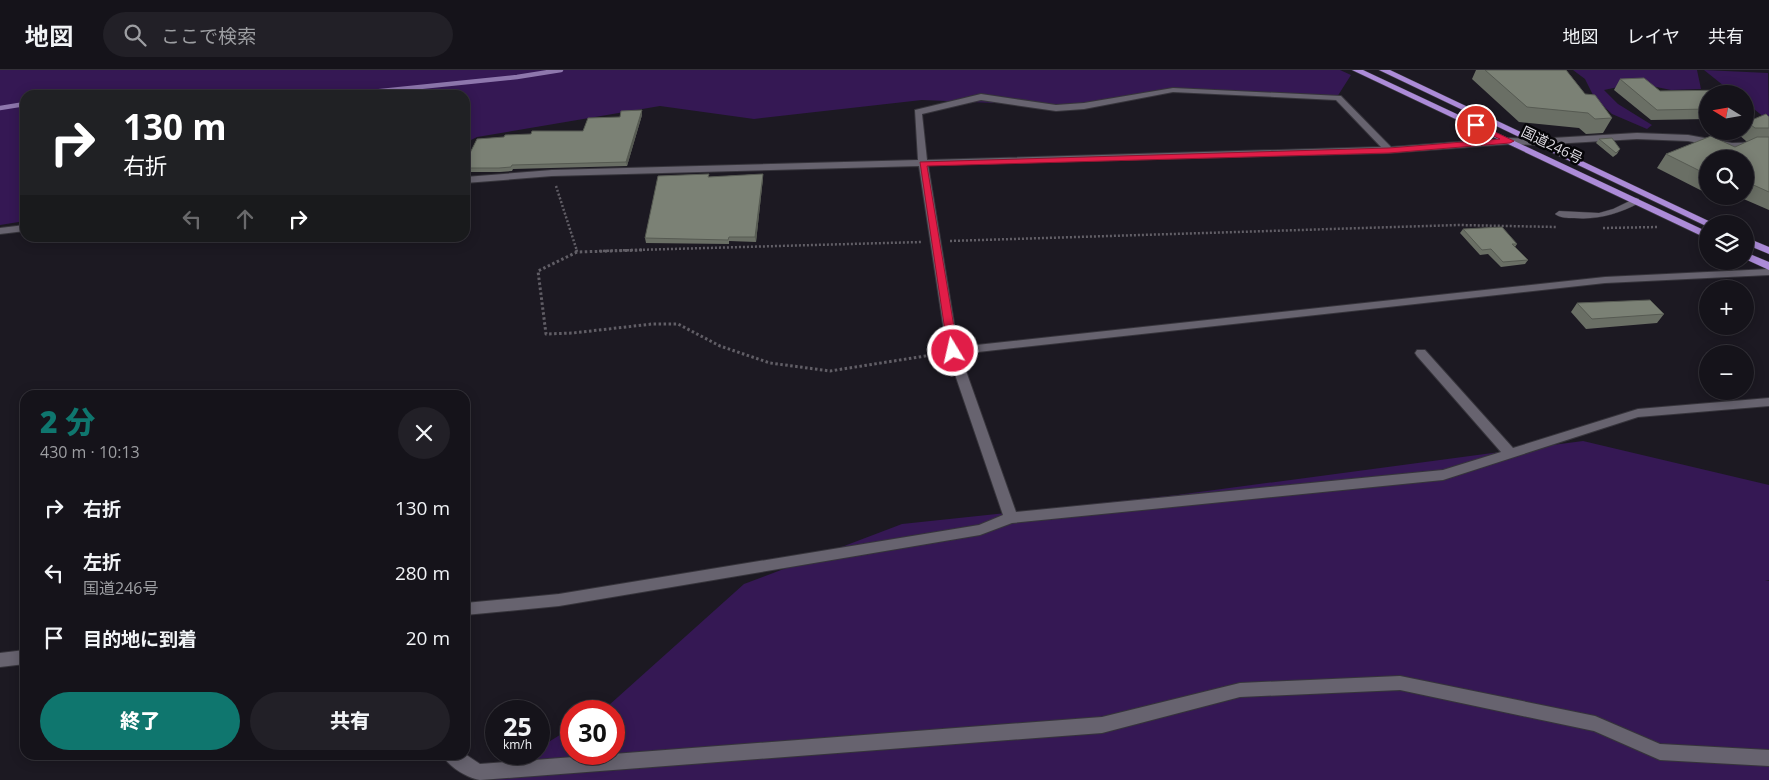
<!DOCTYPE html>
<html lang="ja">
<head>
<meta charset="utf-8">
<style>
  :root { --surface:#15131a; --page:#222027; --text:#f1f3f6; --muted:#9d9ea2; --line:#343239; --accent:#0f766e }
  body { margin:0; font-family:"Open Sans","Noto Sans JP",sans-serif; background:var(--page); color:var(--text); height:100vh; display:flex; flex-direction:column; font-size:19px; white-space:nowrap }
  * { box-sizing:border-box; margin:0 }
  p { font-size:16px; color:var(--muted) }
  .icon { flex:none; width:28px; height:28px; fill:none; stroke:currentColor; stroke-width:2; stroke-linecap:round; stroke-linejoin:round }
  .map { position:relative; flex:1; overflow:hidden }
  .details { position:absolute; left:20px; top:320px; width:450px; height:370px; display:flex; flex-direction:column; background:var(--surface); border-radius:15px; box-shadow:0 2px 12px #0003,0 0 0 1px var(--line) }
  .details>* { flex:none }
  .banner { position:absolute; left:20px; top:20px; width:450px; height:152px; border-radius:15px; box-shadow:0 2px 12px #0003,0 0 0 1px var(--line); background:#202124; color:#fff; overflow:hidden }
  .needle { width:32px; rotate:281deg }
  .tools { position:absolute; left:1699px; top:15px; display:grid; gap:10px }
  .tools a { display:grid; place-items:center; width:55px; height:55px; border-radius:50%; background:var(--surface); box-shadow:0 2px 12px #0003,0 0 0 1px var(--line); font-size:25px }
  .speed { position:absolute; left:485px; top:630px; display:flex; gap:10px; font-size:25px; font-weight:700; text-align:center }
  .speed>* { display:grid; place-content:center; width:65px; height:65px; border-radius:50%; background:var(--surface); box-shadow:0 2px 12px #0003,0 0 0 1px var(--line); line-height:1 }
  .speed small { font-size:12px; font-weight:400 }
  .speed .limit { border:8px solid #d22; background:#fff; color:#111 }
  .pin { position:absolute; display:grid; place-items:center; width:42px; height:42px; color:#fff; margin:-21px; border:2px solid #fff; border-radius:50%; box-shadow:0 1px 5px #0007 }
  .me { position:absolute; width:55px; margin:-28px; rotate:351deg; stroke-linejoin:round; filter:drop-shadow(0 0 4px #0008) }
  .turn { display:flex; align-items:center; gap:18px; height:105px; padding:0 20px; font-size:22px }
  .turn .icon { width:65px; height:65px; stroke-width:2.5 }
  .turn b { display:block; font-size:35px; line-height:42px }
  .lanes { display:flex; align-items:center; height:48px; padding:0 20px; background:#0003; justify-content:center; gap:25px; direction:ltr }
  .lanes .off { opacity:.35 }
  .round { display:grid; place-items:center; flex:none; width:52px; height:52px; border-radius:26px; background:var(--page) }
  .headline { display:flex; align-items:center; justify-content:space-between; height:85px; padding:0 20px }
  h1 { font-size:30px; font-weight:800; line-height:38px; color:var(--accent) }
  .cta { display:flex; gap:10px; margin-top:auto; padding:10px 20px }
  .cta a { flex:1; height:58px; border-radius:30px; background:var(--accent); color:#fff; font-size:20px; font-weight:800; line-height:58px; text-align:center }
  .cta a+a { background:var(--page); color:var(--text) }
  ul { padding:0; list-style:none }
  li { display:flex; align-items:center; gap:15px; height:65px; padding:0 20px }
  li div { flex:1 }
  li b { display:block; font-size:19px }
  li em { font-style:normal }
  header { display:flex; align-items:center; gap:30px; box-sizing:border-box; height:70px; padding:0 25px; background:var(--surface); border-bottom:1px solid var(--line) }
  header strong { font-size:24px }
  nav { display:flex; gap:28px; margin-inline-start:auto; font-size:18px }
  .search { width:350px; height:45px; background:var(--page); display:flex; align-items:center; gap:12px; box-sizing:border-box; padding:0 18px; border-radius:28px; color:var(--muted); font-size:19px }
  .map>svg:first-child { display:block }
</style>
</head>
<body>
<header>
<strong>地図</strong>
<div class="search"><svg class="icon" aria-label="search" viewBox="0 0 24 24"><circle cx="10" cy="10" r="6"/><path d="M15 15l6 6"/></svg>ここで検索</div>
<nav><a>地図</a><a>レイヤ</a><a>共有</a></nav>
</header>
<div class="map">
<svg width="1769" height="710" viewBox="0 0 1769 710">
  <rect width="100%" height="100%" fill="#1c1922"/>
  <path fill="#351854" d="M0 0H1340L1351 5 1337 27 1185 20 1065 36 922 30 754 49 660 36 477 67 465 73V25H25V151L0 155Z
    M1573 0H1697L1701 19 1671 20 1637 13 1604 20 1618 34 1652 55 1647 59 1612 44 1594 27 1585 9Z
    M1704 0 1768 3 1769 51 1745 32V24H1734Z
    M1583 371 1769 415V510H1765L1769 511V710H484L528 684H539V678L571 658V684H614V641H600L608 636 744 514 902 454 1177 425Z"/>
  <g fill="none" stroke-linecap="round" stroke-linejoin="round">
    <path stroke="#8e77ad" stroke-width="4.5" d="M141 25H182
      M342 25 517 7 561 0
      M0 38 25 34"/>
    <g stroke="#36343b" stroke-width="1">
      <path id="service" d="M1636 128 1639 129V133C1618 144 1598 150 1574 148 1567 148 1560 148 1555 144L1559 141 1599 143 1613 139Z"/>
    </g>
    <g stroke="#36343b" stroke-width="2">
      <path id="minor" d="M1173 18 1341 26 1391 77 1510 68 1535 69 1637 63 1688 65 1732 73 1769 72V78L1732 79 1688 71 1637 69 1535 75 1510 74 1389 83 928 95 958 277 1605 207 1769 199V205L1605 213 960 284 1016 442 1443 400 1501 382 1417 286 1415 283 1417 280H1425L1513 378 1638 339 1769 328V336L1638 347 1443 410 1012 453 980 465 559 536 465 545V533L559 524 979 455 1003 445 947 281 919 96 552 106 465 113V107L552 100 918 90 915 40 981 24 1056 35 1084 33ZM1173 22 1336 30 1381 77 927 90 922 44 981 30 1056 41 1084 39Z
        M25 155V161L0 164V158Z
        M25 580V594L0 597V583Z
        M1400 606 1595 646 1660 674 1769 680V696L1660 690 1594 661 1400 620 1240 627 1102 663 480 710C469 709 447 696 443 685L465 684 480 694 1102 647 1240 613Z"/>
    </g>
    <g stroke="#36343b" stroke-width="1">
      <path id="trunk" d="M1352 0H1363L1708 162V169Z
        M1379 0H1390L1715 154H1708L1706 156Z
        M1745 167 1769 177V184L1745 174Z
        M1745 182 1769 192V200L1745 189Z"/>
    </g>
    <path stroke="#615e66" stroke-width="2.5" stroke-dasharray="2 2" stroke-linecap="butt" d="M556 116 577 181
      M1603 158 1659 157
      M950 171 1459 155 1556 157
      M599 181 922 172"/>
    <path stroke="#615e66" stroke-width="3" stroke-dasharray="2.5 2.5" stroke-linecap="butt" d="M576 180 577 182 642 180
      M577 182 538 201 546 264 573 263 652 254H678L720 276 770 293 830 301 938 284"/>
    <use href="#service" fill="#67636f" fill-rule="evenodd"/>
    <use href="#minor" fill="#67636f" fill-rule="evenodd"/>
    <use href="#trunk" fill="#ac8bd8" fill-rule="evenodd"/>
  </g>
  <path fill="#6a6f65" d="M1476 0H1566L1585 24 1612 48 1603 63 1586 64 1579 58 1519 52 1472 9Z
    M1620 9 1660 21 1708 24V49L1651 50 1614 20Z
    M1745 31 1753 38 1746 48H1745Z
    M642 45 627 96 513 99 512 101 500 102H465V93L583 61 620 47Z
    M1769 47V140L1739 127 1726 133 1712 126H1745V89H1708V124L1657 98 1666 84 1735 77 1749 71H1746L1738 64 1740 61H1745V55L1747 52Z
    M1599 69 1620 79 1617 84 1613 87 1596 73Z
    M709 104V107L763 104V108L756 172 729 171V174L646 173 645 168Z
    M1463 159 1517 174 1515 177 1528 190 1525 194 1501 197 1488 184 1480 185 1460 163Z
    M1577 233 1664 244 1657 253 1586 259 1571 242Z"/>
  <path fill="#565a52" d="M642 40V45L627 96 626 92Z
    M763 104V108L756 172 755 167Z
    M1731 126H1739L1726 133Z"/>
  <path fill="#7b8175" stroke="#565a52" d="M1485 0H1566L1585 24 1595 25 1612 48 1595 49 1588 43 1527 37Z
    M1644 8 1660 21 1730 20 1735 24H1708V39L1657 40 1620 9Z
    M1745 31 1753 38H1745Z
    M642 40 626 92 512 95 511 97 499 98H465V93L477 69 504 67 505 65 531 64 532 61H583L588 48 620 47 621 41Z
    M1766 44 1769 47V58H1755L1747 52Z
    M1711 66 1735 77 1757 67H1769V122L1749 113 1745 115V89H1708V105L1666 84Z
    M1612 68 1620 79 1616 83 1599 69Z
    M709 104 708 107 763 104 755 167H729L728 170 645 168 658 106Z
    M1502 157 1517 174H1512L1528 190 1503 192 1491 179 1482 180 1463 159Z
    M1650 230 1664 244 1592 249 1577 233Z"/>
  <path fill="#e11d48" stroke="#92132f" d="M1476 53 1514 71 1510 73 1389 83 927 96 958 281 953 285 948 281 920 92 1389 78 1500 69 1473 57V54Z"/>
  <g text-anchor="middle" stroke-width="5" stroke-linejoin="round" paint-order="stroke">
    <g font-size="14" fill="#dedbe2" stroke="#060508">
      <text transform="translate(1552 75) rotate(26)" y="5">国道246号</text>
    </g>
  </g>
</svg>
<div class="tools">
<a><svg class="needle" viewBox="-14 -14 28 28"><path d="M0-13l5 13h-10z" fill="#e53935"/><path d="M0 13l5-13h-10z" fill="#9d9ea2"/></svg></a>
<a><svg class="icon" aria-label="search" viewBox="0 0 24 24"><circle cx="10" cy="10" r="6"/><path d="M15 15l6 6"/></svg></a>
<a><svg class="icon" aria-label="layers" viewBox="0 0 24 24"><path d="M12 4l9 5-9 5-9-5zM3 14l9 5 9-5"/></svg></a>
<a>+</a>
<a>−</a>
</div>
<div class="speed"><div>25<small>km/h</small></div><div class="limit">30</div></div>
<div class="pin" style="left:1476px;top:55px;background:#d93025"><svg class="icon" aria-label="arrive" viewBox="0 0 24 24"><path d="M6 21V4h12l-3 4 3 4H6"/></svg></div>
<svg class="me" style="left:953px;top:281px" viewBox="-20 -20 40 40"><circle r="17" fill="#e11d48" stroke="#fff" stroke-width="3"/><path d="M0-11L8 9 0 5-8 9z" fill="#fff"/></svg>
<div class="banner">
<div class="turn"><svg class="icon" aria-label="right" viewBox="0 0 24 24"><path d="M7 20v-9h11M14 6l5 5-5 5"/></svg><div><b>130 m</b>右折</div></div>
<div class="lanes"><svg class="icon off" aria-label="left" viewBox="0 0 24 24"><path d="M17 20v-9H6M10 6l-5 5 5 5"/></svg><svg class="icon off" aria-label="ahead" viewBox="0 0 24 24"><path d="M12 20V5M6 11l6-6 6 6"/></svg><svg class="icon" aria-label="right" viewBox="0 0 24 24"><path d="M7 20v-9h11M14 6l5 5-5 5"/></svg></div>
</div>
<section class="details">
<div class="headline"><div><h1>2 分</h1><p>430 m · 10:13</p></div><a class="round"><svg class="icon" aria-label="close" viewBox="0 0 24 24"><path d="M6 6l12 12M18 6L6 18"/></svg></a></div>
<ul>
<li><svg class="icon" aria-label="right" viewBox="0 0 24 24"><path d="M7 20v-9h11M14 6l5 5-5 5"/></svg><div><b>右折</b></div><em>130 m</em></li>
<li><svg class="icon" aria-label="left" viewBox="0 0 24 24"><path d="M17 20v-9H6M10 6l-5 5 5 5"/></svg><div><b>左折</b><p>国道246号</p></div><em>280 m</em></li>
<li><svg class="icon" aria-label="arrive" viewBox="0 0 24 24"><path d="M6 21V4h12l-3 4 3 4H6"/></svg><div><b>目的地に到着</b></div><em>20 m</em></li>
</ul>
<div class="cta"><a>終了</a><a>共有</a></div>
</section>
</div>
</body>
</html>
